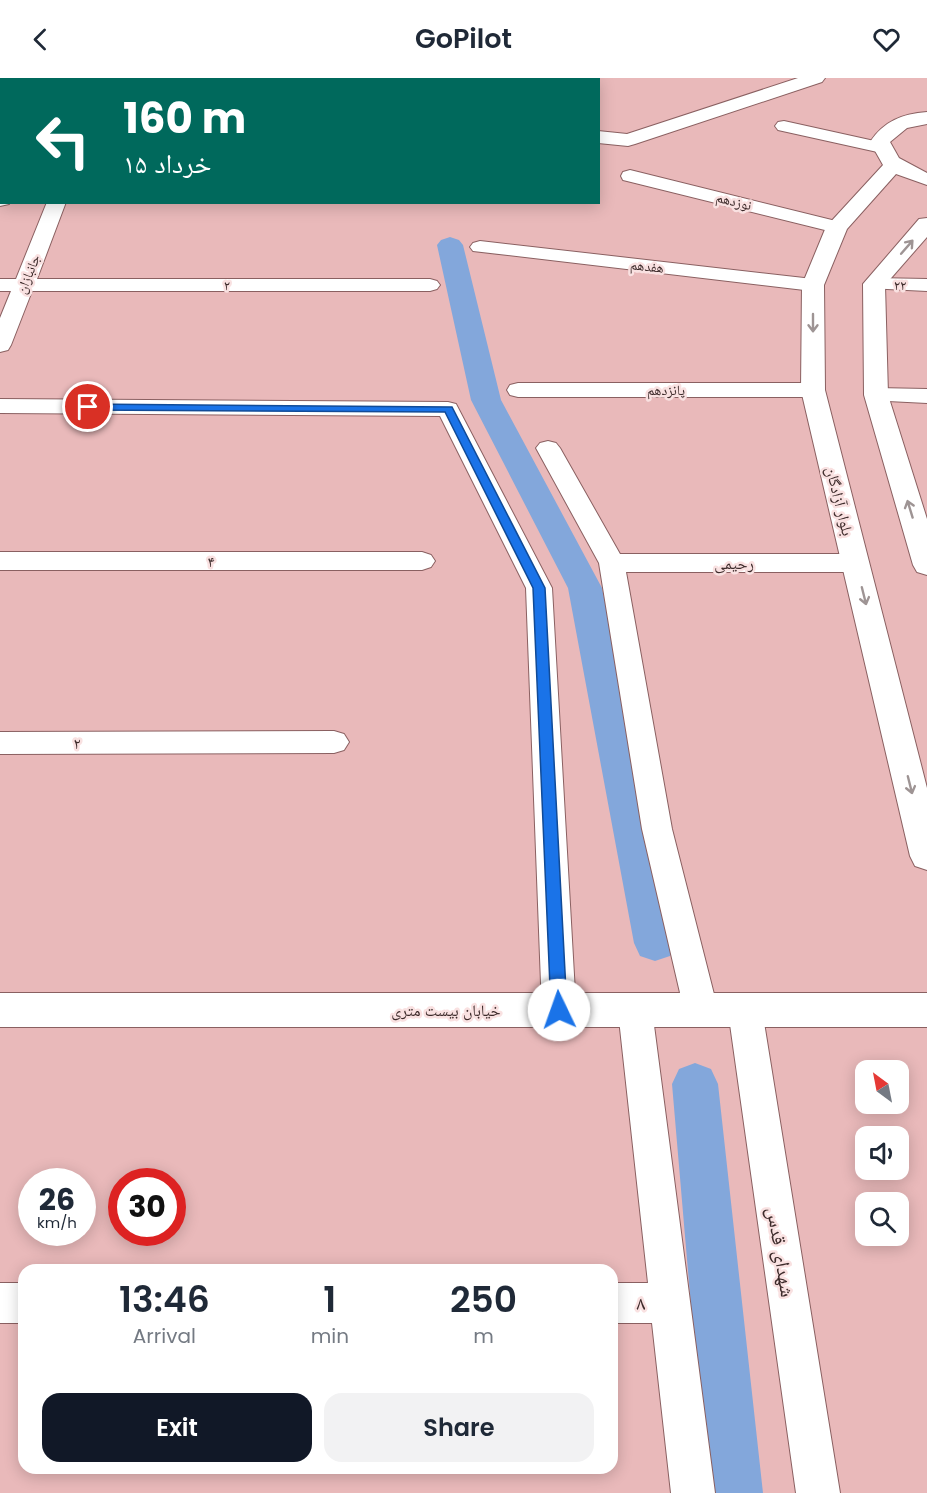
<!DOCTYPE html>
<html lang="en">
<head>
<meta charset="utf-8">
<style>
  :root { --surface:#fff; --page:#f2f2f3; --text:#1f2937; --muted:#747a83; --accent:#111827 }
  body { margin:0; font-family:Poppins,"Noto Naskh Arabic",sans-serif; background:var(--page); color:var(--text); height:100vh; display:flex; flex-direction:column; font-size:22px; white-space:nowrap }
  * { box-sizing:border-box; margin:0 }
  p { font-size:20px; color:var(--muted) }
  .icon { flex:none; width:33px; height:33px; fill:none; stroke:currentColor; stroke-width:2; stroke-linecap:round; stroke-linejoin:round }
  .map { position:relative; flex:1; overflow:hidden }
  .details { position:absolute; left:18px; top:1186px; width:600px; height:210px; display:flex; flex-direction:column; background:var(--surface); border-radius:18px; box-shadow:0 3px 15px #0003 }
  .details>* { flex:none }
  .hud { position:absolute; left:0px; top:0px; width:600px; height:126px; box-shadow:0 3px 15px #0003; background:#00695c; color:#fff; overflow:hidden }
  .needle { width:39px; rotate:328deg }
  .buttons { position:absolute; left:855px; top:982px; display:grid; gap:12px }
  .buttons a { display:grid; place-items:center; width:54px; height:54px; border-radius:12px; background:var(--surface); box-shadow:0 3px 15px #0003; font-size:30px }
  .speed { position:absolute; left:18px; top:1090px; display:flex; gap:12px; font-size:30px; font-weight:700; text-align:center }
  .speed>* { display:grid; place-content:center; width:78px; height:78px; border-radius:50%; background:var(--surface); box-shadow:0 3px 15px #0003; line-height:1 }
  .speed small { font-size:15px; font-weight:400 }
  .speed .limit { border:9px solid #d22; background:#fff; color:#111 }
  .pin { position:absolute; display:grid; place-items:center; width:51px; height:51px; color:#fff; margin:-26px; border:3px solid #fff; border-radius:50%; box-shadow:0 2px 6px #0007 }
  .me { position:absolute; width:66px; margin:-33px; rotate:357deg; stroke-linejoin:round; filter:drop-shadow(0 0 4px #0008) }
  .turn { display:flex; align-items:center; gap:21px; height:126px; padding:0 24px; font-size:27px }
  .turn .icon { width:78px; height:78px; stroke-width:2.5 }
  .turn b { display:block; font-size:42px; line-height:51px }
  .eta { display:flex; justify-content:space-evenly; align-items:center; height:102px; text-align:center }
  .eta b { font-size:36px; font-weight:600; line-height:42px }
  .cta { display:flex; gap:12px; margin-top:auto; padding:12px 24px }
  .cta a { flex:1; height:69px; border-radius:18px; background:var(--accent); color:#fff; font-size:24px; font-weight:600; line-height:69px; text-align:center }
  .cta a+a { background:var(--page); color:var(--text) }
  header { display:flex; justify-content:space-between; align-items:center; height:78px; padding:0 24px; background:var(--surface); font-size:27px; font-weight:600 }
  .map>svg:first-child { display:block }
</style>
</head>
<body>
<header><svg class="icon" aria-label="back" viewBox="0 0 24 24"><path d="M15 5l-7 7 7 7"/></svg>GoPilot<svg class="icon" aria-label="heart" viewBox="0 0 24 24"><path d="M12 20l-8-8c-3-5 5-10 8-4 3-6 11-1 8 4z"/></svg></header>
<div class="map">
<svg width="927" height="1415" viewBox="0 0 927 1415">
  <rect width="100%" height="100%" fill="#e9b9ba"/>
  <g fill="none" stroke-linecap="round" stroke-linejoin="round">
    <path fill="#83a7db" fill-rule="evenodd" d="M450 159 459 162 463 167 501 322 602 510 676 865 670 878 655 883 640 878 634 865 568 510 471 322 437 167 441 162Z
      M695 985 711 991 718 1006 763 1415H707L672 1006 679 991Z"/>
    <g stroke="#8a6061" stroke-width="2">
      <path id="minor" d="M202 0H218V2H202Z
        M0 28H2V38H0Z
        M784 43 888 66 891 70 888 74 882 75 778 52 775 48 778 44Z
        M630 92 844 145 847 149 844 153 837 155 623 102 621 98 623 94Z
        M0 116 2 124H10L9 126 0 128Z
        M47 124H66L37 201H430L437 203 440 207 437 211 430 213H32L11 267 8 272 0 274V240L11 213H0V201H16Z
        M480 163 813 201 820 203 823 207 820 211 813 213 473 173 470 169 473 165Z
        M874 200 927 201V213L867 210 864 206 867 202Z
        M518 305H813L821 307 824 312 821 317 813 319H518L510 317 507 312 510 307Z
        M876 310 927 311V325L868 322 865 317 868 312Z
        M0 321 448 324 456 326 552 510 576 932 571 943 559 947 547 943 542 932 526 510 440 338 0 335Z
        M548 363 556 365 560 370 620 476H856L865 479 869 485 865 491 856 494H626L672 751 718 932 713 943 701 947 689 943 684 932 642 751 599 485 536 370 540 365Z
        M0 474H422L431 477 435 483 431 489 422 492H0Z
        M334 653 344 656 349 664 344 672 334 675 0 676V654Z
        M635 917 647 921 652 932 715 1415H671L652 1245H612V1205H648L618 932 623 921Z
        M745 917 757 921 762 932 840 1415H796L728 932 733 921Z
        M0 1205H24V1245H0Z"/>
    </g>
    <g stroke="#8a6061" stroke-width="2">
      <path id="tertiary" d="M798 0H825L822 4 635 66 628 68 598 65V53L627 56Z
        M0 915H927V949H0Z"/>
    </g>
    <g stroke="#8a6061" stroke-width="2">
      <path id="secondary" d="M927 34V46L907 50 890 64 899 80 927 95V107L896 96 847 151 824 207 825 312 927 710V792L915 788 910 778 801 312 802 207 826 149 883 87 870 64C884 43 902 36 927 34Z
        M927 140V159L885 207 888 317 927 441V497L917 494 913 487 864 317 863 206 919 141Z"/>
    </g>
    <use href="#minor" fill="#fff" fill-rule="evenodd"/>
    <use href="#tertiary" fill="#fff" fill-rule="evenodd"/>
    <use href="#secondary" fill="#fff" fill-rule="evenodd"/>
  </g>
  <defs><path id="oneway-shaft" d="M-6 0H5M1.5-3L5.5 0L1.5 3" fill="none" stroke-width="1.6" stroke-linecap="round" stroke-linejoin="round" transform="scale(1.5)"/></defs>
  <g stroke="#9e9494">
    <use href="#oneway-shaft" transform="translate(907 169) rotate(-49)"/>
    <use href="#oneway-shaft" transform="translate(813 245) rotate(90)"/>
    <use href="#oneway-shaft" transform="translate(910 431) rotate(-107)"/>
    <use href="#oneway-shaft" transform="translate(864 518) rotate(76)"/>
    <use href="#oneway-shaft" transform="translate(910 707) rotate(76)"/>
  </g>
  <path fill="#1a73e8" stroke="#114b97" stroke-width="1.5" d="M84 326 452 329 545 510 567 932 565 937 559 939 554 937 551 932 533 510 445 334 88 332 83 329Z"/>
  <g text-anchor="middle" stroke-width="5" stroke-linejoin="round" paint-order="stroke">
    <g font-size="14" fill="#3c2a2a" stroke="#f9e1e1">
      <text transform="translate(734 123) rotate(14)" y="5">نوزدهم</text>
      <text transform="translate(647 188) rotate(6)" y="5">هفدهم</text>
      <text transform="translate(28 196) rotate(-68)" y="5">جانبازان</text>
      <text x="227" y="212">۲</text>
      <text transform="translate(900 207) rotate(1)" y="5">۲۲</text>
      <text x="666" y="317">پانزدهم</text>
    </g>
    <g font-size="16" fill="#3c2a2a" stroke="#f9e1e1">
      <text transform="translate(840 423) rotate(76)" y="6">بلوار آزادگان</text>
      <text x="211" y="489">۴</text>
      <text x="734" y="491">رحیمی</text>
      <text x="77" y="671">۲</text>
      <text x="446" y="938">خیابان بیست متری</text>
    </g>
    <g font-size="20" fill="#3c2a2a" stroke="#f9e1e1">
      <text transform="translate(781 1174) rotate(81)" y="7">شهدای قدس</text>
      <text x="641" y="1232">۸</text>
    </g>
  </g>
</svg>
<div class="buttons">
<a><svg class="needle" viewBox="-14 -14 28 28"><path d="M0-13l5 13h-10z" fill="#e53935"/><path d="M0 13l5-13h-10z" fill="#747a83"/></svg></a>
<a><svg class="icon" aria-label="sound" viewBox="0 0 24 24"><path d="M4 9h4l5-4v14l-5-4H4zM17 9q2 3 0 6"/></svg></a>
<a><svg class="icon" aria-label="search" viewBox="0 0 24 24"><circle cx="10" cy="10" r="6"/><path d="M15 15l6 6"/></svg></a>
</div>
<div class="speed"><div>26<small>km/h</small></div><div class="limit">30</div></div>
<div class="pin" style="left:88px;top:329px;background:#d93025"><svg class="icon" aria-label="arrive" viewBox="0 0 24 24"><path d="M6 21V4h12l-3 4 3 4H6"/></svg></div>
<svg class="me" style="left:559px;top:932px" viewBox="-20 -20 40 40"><circle r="19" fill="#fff"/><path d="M0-13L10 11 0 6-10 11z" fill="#1a73e8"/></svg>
<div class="hud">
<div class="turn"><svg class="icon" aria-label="left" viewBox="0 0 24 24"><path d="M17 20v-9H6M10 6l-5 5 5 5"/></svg><div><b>160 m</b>۱۵ خرداد</div></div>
</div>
<section class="details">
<div class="eta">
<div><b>13:46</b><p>Arrival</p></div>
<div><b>1</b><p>min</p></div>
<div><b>250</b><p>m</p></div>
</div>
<div class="cta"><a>Exit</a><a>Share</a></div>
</section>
</div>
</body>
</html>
